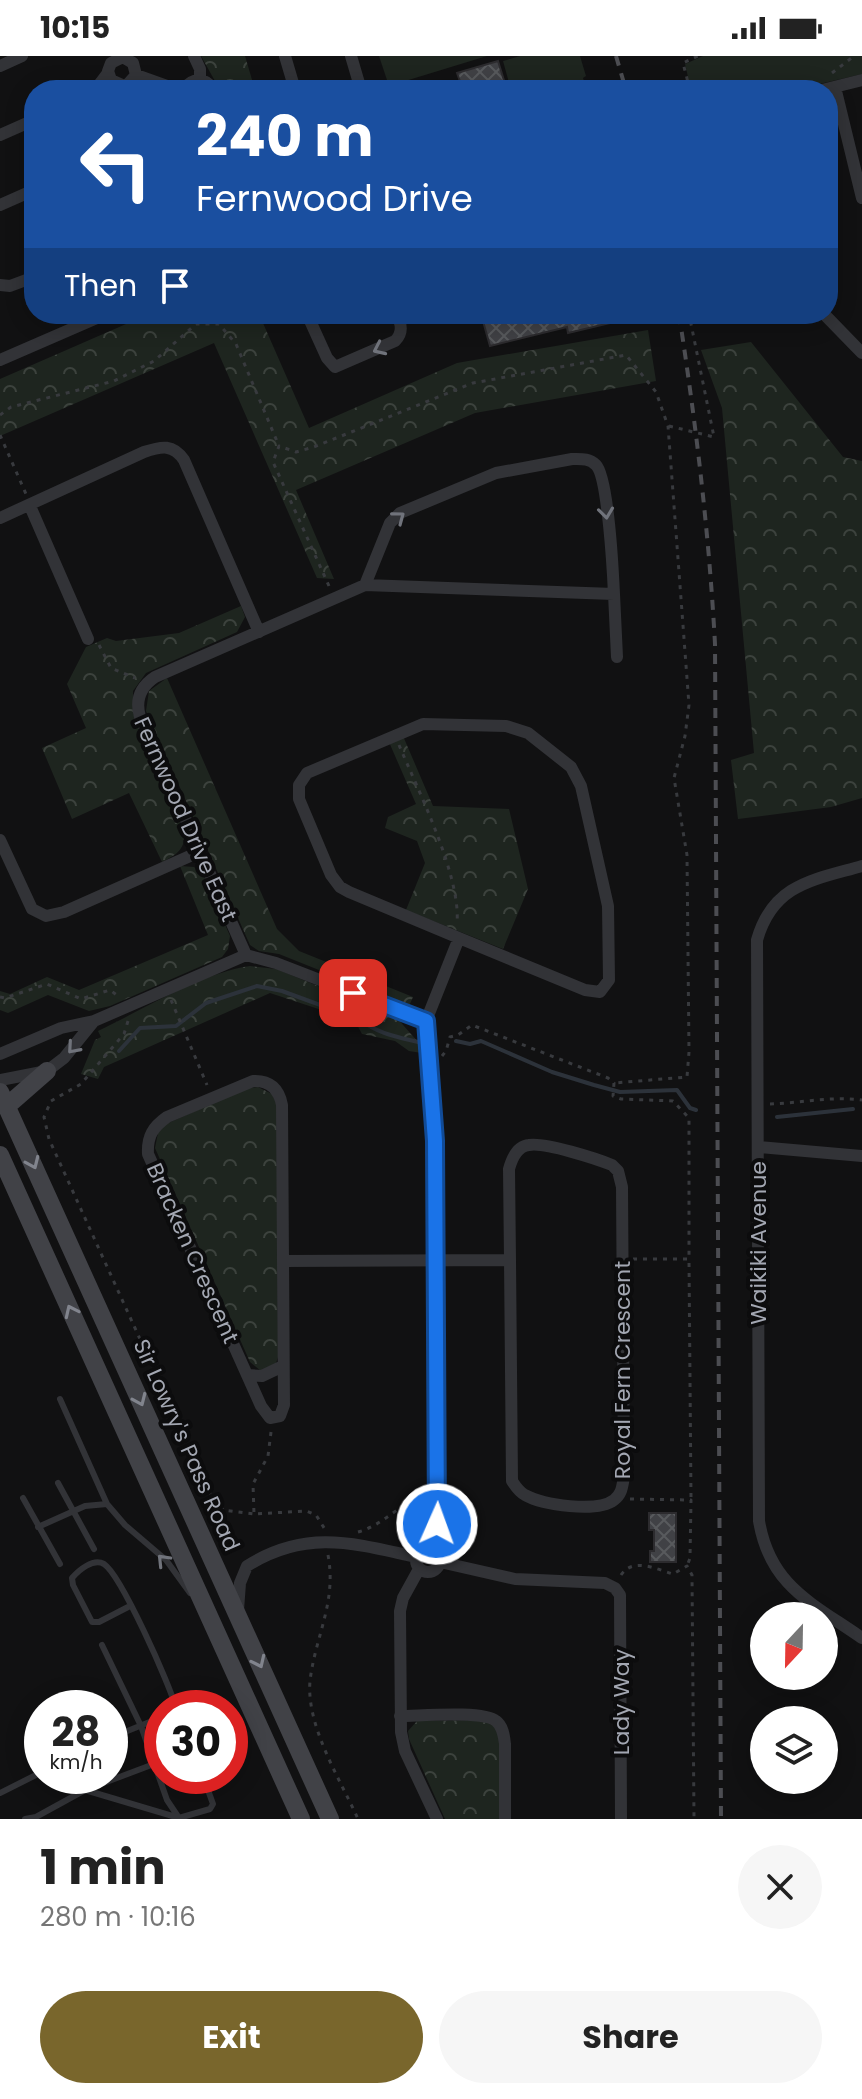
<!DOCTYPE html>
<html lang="en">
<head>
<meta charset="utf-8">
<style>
  :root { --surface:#fff; --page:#f6f6f6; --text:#222; --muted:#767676; --accent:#79662c }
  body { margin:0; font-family:Poppins,sans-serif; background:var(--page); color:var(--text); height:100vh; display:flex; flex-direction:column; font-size:30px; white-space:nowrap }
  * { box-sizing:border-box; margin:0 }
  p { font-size:26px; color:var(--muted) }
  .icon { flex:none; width:44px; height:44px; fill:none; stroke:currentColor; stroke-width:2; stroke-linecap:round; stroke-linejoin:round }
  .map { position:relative; height:1763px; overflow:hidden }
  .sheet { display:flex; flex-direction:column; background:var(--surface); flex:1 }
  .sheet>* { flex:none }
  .guide { position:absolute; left:24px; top:24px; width:814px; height:244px; border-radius:32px; box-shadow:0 4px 20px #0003; background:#1a4fa0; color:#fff; overflow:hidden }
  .needle { width:52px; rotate:202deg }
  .fabs { position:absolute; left:750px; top:1546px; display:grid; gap:16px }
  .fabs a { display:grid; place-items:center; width:88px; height:88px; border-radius:50%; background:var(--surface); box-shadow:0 4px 20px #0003; font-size:40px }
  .speed { position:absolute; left:24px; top:1634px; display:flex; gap:16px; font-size:40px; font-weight:700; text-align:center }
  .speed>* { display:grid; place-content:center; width:104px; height:104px; border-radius:50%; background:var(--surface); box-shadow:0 4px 20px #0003; line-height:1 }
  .speed small { font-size:20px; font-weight:400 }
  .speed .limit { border:12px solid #d22; background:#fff; color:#111 }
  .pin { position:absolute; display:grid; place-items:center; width:68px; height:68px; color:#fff; margin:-34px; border-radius:16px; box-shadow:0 4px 12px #0006 }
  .me { position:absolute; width:88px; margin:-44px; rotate:2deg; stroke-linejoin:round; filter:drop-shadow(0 0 6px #0008) }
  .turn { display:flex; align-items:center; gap:28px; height:168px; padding:0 40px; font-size:36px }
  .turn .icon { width:104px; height:104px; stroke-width:2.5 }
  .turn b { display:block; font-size:56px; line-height:68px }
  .then { display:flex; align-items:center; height:76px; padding:0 40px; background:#0003; gap:16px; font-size:30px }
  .round { display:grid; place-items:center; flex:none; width:84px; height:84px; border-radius:42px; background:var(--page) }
  .headline { display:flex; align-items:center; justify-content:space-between; height:136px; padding:0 40px }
  h1 { font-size:48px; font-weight:700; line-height:60px }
  .button { display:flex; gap:16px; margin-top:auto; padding:16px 40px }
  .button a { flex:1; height:92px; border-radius:48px; background:var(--accent); color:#fff; font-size:32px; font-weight:700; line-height:92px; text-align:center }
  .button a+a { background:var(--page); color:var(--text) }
  .status { display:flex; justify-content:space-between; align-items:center; height:56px; padding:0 40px; background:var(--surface); direction:ltr }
  .status svg { height:22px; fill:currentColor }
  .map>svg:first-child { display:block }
</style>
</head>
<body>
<div class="status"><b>10:15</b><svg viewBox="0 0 49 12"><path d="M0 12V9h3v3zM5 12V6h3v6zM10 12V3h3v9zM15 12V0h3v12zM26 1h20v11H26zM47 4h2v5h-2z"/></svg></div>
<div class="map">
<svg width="862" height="1763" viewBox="0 0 862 1763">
  <defs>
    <pattern id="forest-crowns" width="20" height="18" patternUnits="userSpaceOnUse" patternTransform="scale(2)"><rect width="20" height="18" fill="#1e251f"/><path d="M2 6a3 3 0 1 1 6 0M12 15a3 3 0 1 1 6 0" fill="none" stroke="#3c423d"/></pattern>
    <pattern id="building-cross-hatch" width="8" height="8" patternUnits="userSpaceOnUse" patternTransform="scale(2)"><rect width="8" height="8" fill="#404145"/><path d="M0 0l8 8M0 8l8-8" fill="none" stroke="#585a5d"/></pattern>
  </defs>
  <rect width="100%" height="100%" fill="#111112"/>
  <path fill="#1e251f" d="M379 0H487L389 30Z
    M520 0H580L586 20 583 22 587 34H511L503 5Z
    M703 0H862V18L794 34H691L685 8Z"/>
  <path fill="url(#forest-crowns)" d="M201 0H245L255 34H220Z
    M149 258H259L309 372 457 307 648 274 656 325 475 357 296 434 334 523 317 522 214 287 0 380V323Z
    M751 286 843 401 862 405V742L831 751 738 763 731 704 754 697 722 352 701 294Z
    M241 550 245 561 237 576 146 617 133 635V657L184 776C186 793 176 799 162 806L129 737 72 763 42 692 86 672 67 628 86 591 107 582 116 585 179 577Z
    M167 622 277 873 299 895 413 941 409 950 279 898 259 895 250 889 146 655 149 635Z
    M403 680 433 750 509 753 528 833 503 893 406 854 425 807 417 785 385 772 388 761 416 748 389 686Z
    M180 810 194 811 204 820 230 880 228 893 222 901 110 950 89 955 48 939 8 957 0 954V935L10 938 47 921 79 934 208 879Z
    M250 910 276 913 397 962 417 985 422 997 409 995 395 985 362 978 355 965 270 937 104 1011 98 1023 81 1018 95 984 101 981 98 975C143 954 200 917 250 910Z
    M258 1031 272 1038 277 1049 278 1301 275 1310 261 1315 250 1306 155 1092 158 1077 166 1068 248 1032Z
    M484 1664 494 1669 500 1680V1763H445L409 1683 408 1675 417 1665Z"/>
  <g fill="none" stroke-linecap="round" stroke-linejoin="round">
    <path stroke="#2c323a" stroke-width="4" d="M456 985 470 988 481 985 552 1016 594 1029 620 1036 677 1034 690 1052 696 1054
      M119 995 140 972 176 970 206 947 257 930 282 935 361 964C376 977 398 981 418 986
      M777 1061 853 1053"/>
  </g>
  <path fill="url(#building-cross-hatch)" stroke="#2c2b2e" stroke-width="2" d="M498 5 507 34H463L457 17Z
    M481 258H607L610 267 568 277 567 271 490 290Z
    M649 1457H676V1506H650V1495H654V1474H649Z"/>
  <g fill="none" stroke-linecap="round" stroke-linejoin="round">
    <path stroke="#383a3e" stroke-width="3" stroke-dasharray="4 6" stroke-linecap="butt" d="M832 17 854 0
      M690 34 683 7 698 0
      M0 359 11 351 114 325 154 305 196 268H219L236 288 279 390
      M669 370 714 381 689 258
      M0 379 26 438
      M329 530 273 406 279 390 296 396 314 391 473 327 626 299 656 336 668 370 689 649 685 680 674 722 687 799 689 996 687 1021 614 1027
      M99 589 111 612 135 622
      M399 689C418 734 461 820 457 867
      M0 941 5 942 47 928 81 943 110 934 118 940
      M171 944 207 1029
      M128 965 124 978 81 1028 51 1045 44 1061 49 1083 210 1437 223 1454 254 1458
      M442 1000 446 995 450 981 458 979 472 969 608 1022 614 1027 613 1040 621 1043 673 1045 689 1062V1203
      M770 1048C800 1047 832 1040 862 1044
      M633 1203H689L691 1444
      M271 1376 268 1400 253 1428 254 1458 306 1455 316 1459 326 1475
      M630 1443 691 1444 690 1502 687 1510
      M358 1476C384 1469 401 1446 427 1437
      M328 1499C337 1546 315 1581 310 1625 306 1670 340 1723 358 1763
      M621 1519C633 1501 656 1513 673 1518L687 1510 692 1519 694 1763"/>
    <path stroke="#323337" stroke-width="6" d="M60 1343 107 1448 125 1469 166 1504 190 1537
      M58 1427 94 1493
      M23 1442 60 1508
      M38 1471 85 1450 107 1448
      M130 1550 99 1566H92L73 1529 72 1522C79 1514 93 1502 104 1508 121 1519 170 1629 176 1652
      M102 1589 141 1670 167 1744 179 1762 210 1753 213 1748 203 1720
      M110 1682 162 1661
      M85 1734 179 1762
      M0 1737 42 1716
      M25 1763 36 1761 85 1734 154 1708"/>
    <path stroke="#323337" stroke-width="12" d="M194 0 200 13V24
      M285 0 295 34
      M351 0 361 34
      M0 10 22 0
      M136 19 178 34
      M835 31 862 142
      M95 34 108 17
      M107 34 127 29 136 19 133 7 123 1 111 7 108 15 111 24 122 29
      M183 34C192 21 206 21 214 34
      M822 34 862 24
      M0 79 34 64
      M0 149 34 134
      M0 229 10 230 34 221
      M307 258 327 302 335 311 395 285C403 277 402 268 396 258
      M824 258 862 297
      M0 304 106 258
      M30 450 88 583
      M0 462 144 396C162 390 173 388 184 404L259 576
      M614 538 617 601
      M0 784 32 853 46 860 64 856 199 796
      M862 810C813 824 773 828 757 884L759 1465C770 1530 812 1547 862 1582
      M246 899 140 661C135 644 140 631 155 621L365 529 614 538C613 517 608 421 596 409 589 402 581 403 572 403L496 417 400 457 390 467 365 529
      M0 998 61 972 94 965 246 899 276 907 426 965
      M0 1024 47 1015 64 1002 94 965
      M758 1091 862 1100
      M283 1205 282 1049C279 1033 270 1024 253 1025L167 1061C153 1071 147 1080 148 1098L261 1350 270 1362 280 1360 284 1349 283 1205 510 1204 509 1113C512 1102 517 1090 529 1089 545 1086 597 1103 612 1109L618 1115 622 1131 624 1421C622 1431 622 1438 614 1444 597 1457 543 1449 525 1439 519 1436 516 1431 512 1425L510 1204
      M248 1319 262 1320 283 1310
      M416 1504a12 12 0 1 1 24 0a12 12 0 1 1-24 0Z
      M431 1492 438 1453 435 1085 426 965 459 882 349 836 340 831 331 819 299 743V729L307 717 423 668 506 670 528 677 571 711 581 730 608 850 609 924 600 936 585 934 459 882
      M440 1506 515 1523 605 1527 615 1532 620 1539 621 1763
      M419 1513 403 1542 400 1555 401 1676 405 1695 437 1763
      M238 1554 240 1527 247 1510C306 1473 353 1487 416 1501
      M400 1660C419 1660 483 1654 496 1665 503 1670 504 1680 505 1688V1763"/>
    <path stroke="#414247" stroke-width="18" d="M0 1036 330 1763
      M7 1050 47 1015
      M0 1099 301 1763"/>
    <path stroke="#4c4d52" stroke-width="4" stroke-dasharray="10 8" stroke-linecap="butt" d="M616 0 626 34
      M679 258C696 368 709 477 715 588L721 1763"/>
  </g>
  <defs><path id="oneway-chevron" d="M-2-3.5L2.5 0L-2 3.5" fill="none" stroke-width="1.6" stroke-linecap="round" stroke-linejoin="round" transform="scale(2)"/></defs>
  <g stroke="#70737b">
    <use href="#oneway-chevron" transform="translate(379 293) rotate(155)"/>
    <use href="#oneway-chevron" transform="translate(606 457) rotate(83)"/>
    <use href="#oneway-chevron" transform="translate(399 461) rotate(-37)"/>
    <use href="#oneway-chevron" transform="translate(73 992) rotate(131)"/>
    <use href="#oneway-chevron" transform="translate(163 1504) rotate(-134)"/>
  </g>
  <g stroke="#81848d">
    <use href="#oneway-chevron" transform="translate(33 1107) rotate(66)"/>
    <use href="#oneway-chevron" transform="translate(71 1255) rotate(-115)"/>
    <use href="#oneway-chevron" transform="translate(140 1344) rotate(66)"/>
    <use href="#oneway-chevron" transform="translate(259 1606) rotate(65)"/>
  </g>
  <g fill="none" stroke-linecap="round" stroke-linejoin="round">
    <g stroke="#114b97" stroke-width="20">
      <path id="route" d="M353 937 426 965 435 1085 437 1468"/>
    </g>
    <use href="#route" stroke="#1a73e8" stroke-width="14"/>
  </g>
  <g text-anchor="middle" stroke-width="8" stroke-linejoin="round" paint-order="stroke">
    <g font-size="22" fill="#a3a7b2" stroke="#0c0c0d">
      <text transform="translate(186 763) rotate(66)" y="8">Fernwood Drive East</text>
      <text transform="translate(758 1187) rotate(-90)" y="8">Waikiki Avenue</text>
      <text transform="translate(193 1197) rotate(66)" y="8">Bracken Crescent</text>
      <text transform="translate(622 1314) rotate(-90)" y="8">Royal Fern Crescent</text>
      <text transform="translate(187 1389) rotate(66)" y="8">Sir Lowry's Pass Road</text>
      <text transform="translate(621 1646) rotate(-90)" y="8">Lady Way</text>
    </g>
  </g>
</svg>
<div class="fabs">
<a><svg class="needle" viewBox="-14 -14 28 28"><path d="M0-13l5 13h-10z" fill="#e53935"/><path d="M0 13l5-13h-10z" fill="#767676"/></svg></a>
<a><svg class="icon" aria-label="layers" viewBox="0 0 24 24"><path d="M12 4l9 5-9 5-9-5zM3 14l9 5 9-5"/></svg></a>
</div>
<div class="speed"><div>28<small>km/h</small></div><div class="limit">30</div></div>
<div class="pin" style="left:353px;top:937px;background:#d93025"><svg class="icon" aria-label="arrive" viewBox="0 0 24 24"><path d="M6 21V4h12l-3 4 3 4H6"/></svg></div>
<svg class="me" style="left:437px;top:1468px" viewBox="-20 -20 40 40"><circle r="17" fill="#1a73e8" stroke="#fff" stroke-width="3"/><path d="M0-11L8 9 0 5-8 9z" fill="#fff"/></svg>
<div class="guide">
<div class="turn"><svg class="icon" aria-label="left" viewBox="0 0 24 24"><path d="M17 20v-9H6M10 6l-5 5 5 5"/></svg><div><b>240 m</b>Fernwood Drive</div></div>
<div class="then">Then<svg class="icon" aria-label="arrive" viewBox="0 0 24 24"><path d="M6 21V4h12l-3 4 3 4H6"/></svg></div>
</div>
</div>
<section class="sheet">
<div class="headline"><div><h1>1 min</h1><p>280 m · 10:16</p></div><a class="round"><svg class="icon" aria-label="close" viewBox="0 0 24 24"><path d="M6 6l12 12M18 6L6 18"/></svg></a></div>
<div class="button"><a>Exit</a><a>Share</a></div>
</section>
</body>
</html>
